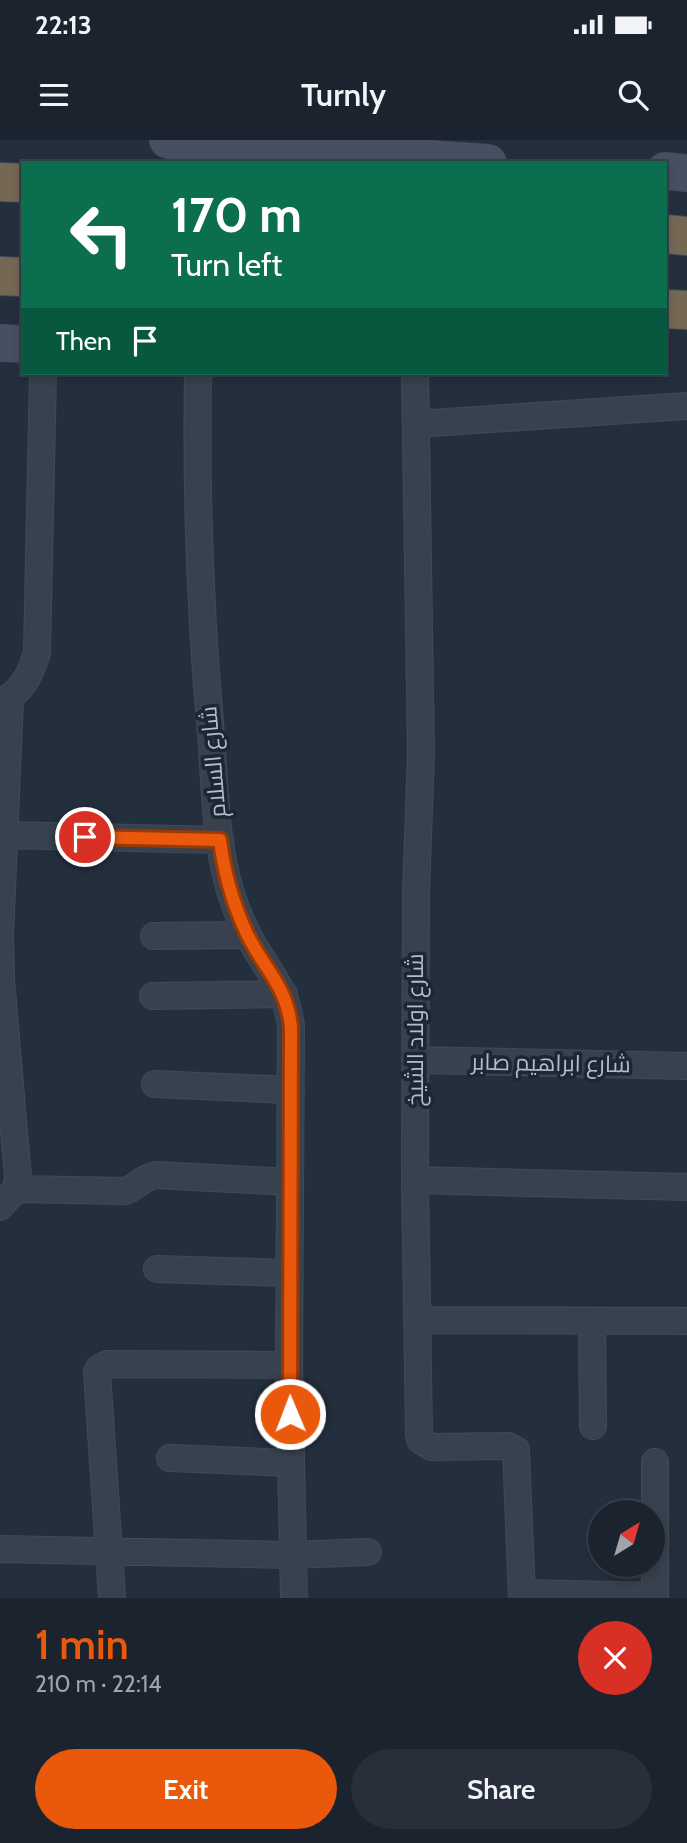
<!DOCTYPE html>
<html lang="en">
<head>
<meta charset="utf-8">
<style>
  :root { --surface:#1b232e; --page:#282f3a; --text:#f1f3f6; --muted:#a0a4aa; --line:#39404a; --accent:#ea580c }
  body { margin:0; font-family:Cabin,Cairo,sans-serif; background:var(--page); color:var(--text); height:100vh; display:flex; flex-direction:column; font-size:26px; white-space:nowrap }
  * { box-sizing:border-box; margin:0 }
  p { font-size:23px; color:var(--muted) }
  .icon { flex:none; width:38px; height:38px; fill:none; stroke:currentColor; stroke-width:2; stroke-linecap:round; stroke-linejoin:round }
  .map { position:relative; height:1458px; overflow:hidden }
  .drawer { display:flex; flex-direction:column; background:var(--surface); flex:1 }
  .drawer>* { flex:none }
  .top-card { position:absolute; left:21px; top:21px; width:646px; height:214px; border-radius:0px; box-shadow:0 4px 10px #0003,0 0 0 2px var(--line); background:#0b6e4f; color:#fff; overflow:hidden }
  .needle { width:46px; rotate:37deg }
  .controls { position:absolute; left:588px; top:1360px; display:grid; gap:14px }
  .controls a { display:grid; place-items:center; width:77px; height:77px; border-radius:50%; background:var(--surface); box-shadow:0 4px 10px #0003,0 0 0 2px var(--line); font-size:35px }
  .pin { position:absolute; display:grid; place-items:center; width:60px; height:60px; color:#fff; margin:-30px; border:4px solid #fff; border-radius:50%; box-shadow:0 2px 7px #0007 }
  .me { position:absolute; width:77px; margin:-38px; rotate:359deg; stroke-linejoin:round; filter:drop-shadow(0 0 5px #0008) }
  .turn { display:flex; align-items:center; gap:24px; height:147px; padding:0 35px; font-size:32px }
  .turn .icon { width:91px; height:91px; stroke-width:2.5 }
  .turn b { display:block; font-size:49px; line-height:60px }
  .then { display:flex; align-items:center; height:66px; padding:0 35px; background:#0003; gap:14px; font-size:26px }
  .round { display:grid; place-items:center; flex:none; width:74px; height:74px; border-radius:37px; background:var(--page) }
  .overview { display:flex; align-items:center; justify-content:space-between; height:119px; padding:0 35px }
  h1 { font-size:42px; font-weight:600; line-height:52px; color:var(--accent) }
  .primary-button { display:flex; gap:14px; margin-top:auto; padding:14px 35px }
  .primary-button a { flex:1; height:80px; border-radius:42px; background:var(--accent); color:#fff; font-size:28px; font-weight:600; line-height:80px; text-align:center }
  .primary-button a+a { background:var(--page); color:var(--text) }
  .status { display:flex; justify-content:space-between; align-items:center; height:49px; padding:0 35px; background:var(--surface); direction:ltr }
  .status svg { height:19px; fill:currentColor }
  header { display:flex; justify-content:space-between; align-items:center; height:91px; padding:0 35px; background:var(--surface); font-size:32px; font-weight:600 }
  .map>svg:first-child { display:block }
</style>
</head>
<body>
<div class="status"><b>22:13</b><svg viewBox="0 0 49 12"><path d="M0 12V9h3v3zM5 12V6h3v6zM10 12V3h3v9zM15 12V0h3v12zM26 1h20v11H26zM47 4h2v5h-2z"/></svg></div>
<header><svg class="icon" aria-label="menu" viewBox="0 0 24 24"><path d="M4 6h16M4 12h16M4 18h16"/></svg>Turnly<svg class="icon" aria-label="search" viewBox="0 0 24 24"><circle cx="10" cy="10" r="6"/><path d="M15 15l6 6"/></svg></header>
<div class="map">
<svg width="687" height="1458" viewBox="0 0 687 1458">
  <rect width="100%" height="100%" fill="#242f3e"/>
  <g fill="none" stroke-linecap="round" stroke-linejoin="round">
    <g stroke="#414a57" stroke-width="28">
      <path id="street" d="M198 233C196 353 200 474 211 594 214 636 215 680 223 721 228 747 236 773 249 797 266 829 287 848 291 887L289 1225 294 1458
        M415 233 421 614 416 753 415 1040 419 1294 420 1300 431 1307 508 1306 516 1310 522 1458
        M416 284 687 266
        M0 562C22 553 30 535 37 513L43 233
        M4 695 220 700
        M154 796 248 795
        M153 856 284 854
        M415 920 687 926
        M155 944 291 950
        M415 1040 687 1047
        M16 1049 125 1051C137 1047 143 1037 156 1035L290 1042
        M0 1067 16 1049 18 1038 1 839 0 796 10 558
        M157 1129 290 1133
        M417 1180 687 1181
        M592 1181 593 1286
        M170 1318 290 1323
        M0 1409 292 1415 368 1412
        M522 1453 655 1456
        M112 1458 97 1232 99 1228 107 1224 289 1225
        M655 1458V1322"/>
    </g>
    <g stroke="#414a57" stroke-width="38">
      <path id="secondary" d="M168 0 488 23
        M665 31 687 33
        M0 203 23 204"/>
    </g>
    <g stroke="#434c59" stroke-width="40">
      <path id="highway" d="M0 42 23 43
        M665 94 687 96
        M0 136 23 137
        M665 169 687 170"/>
    </g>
    <use href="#street" stroke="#38414e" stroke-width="26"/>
    <use href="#secondary" stroke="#465061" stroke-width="37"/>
    <use href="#highway" stroke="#746855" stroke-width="38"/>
  </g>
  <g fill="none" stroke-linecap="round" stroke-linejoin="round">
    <g stroke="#983908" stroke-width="18">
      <path id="route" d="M85 697 220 700C224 733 233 764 247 794 264 829 287 846 291 887L290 1274"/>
    </g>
    <use href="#route" stroke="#ea580c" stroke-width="12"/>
  </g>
  <g text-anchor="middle" stroke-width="7" stroke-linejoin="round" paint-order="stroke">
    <g font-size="23" fill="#b4bcc9" stroke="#1d2633">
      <text transform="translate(213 622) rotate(-95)" y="8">شارع السلام</text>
      <text transform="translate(415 890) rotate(-90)" y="8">شارع اولاد الشيخ</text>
      <text transform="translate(551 923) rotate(1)" y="8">شارع ابراهيم صابر</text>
    </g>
  </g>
</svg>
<div class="controls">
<a><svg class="needle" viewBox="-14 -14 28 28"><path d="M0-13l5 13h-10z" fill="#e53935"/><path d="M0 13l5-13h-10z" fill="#a0a4aa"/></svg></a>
</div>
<div class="pin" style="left:85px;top:697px;background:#d93025"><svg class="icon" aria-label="arrive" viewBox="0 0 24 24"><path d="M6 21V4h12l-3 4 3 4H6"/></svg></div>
<svg class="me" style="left:290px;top:1274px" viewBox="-20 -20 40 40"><circle r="17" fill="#ea580c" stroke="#fff" stroke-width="3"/><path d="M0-11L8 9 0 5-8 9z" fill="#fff"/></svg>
<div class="top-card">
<div class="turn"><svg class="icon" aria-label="left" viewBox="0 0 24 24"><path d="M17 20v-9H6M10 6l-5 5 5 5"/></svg><div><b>170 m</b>Turn left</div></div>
<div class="then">Then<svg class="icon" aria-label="arrive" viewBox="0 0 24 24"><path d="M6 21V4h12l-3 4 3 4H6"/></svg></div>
</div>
</div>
<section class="drawer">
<div class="overview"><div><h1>1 min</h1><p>210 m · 22:14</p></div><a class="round" style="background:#d93025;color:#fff"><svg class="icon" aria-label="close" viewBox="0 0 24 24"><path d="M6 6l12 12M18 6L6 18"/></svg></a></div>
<div class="primary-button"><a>Exit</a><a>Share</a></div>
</section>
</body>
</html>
